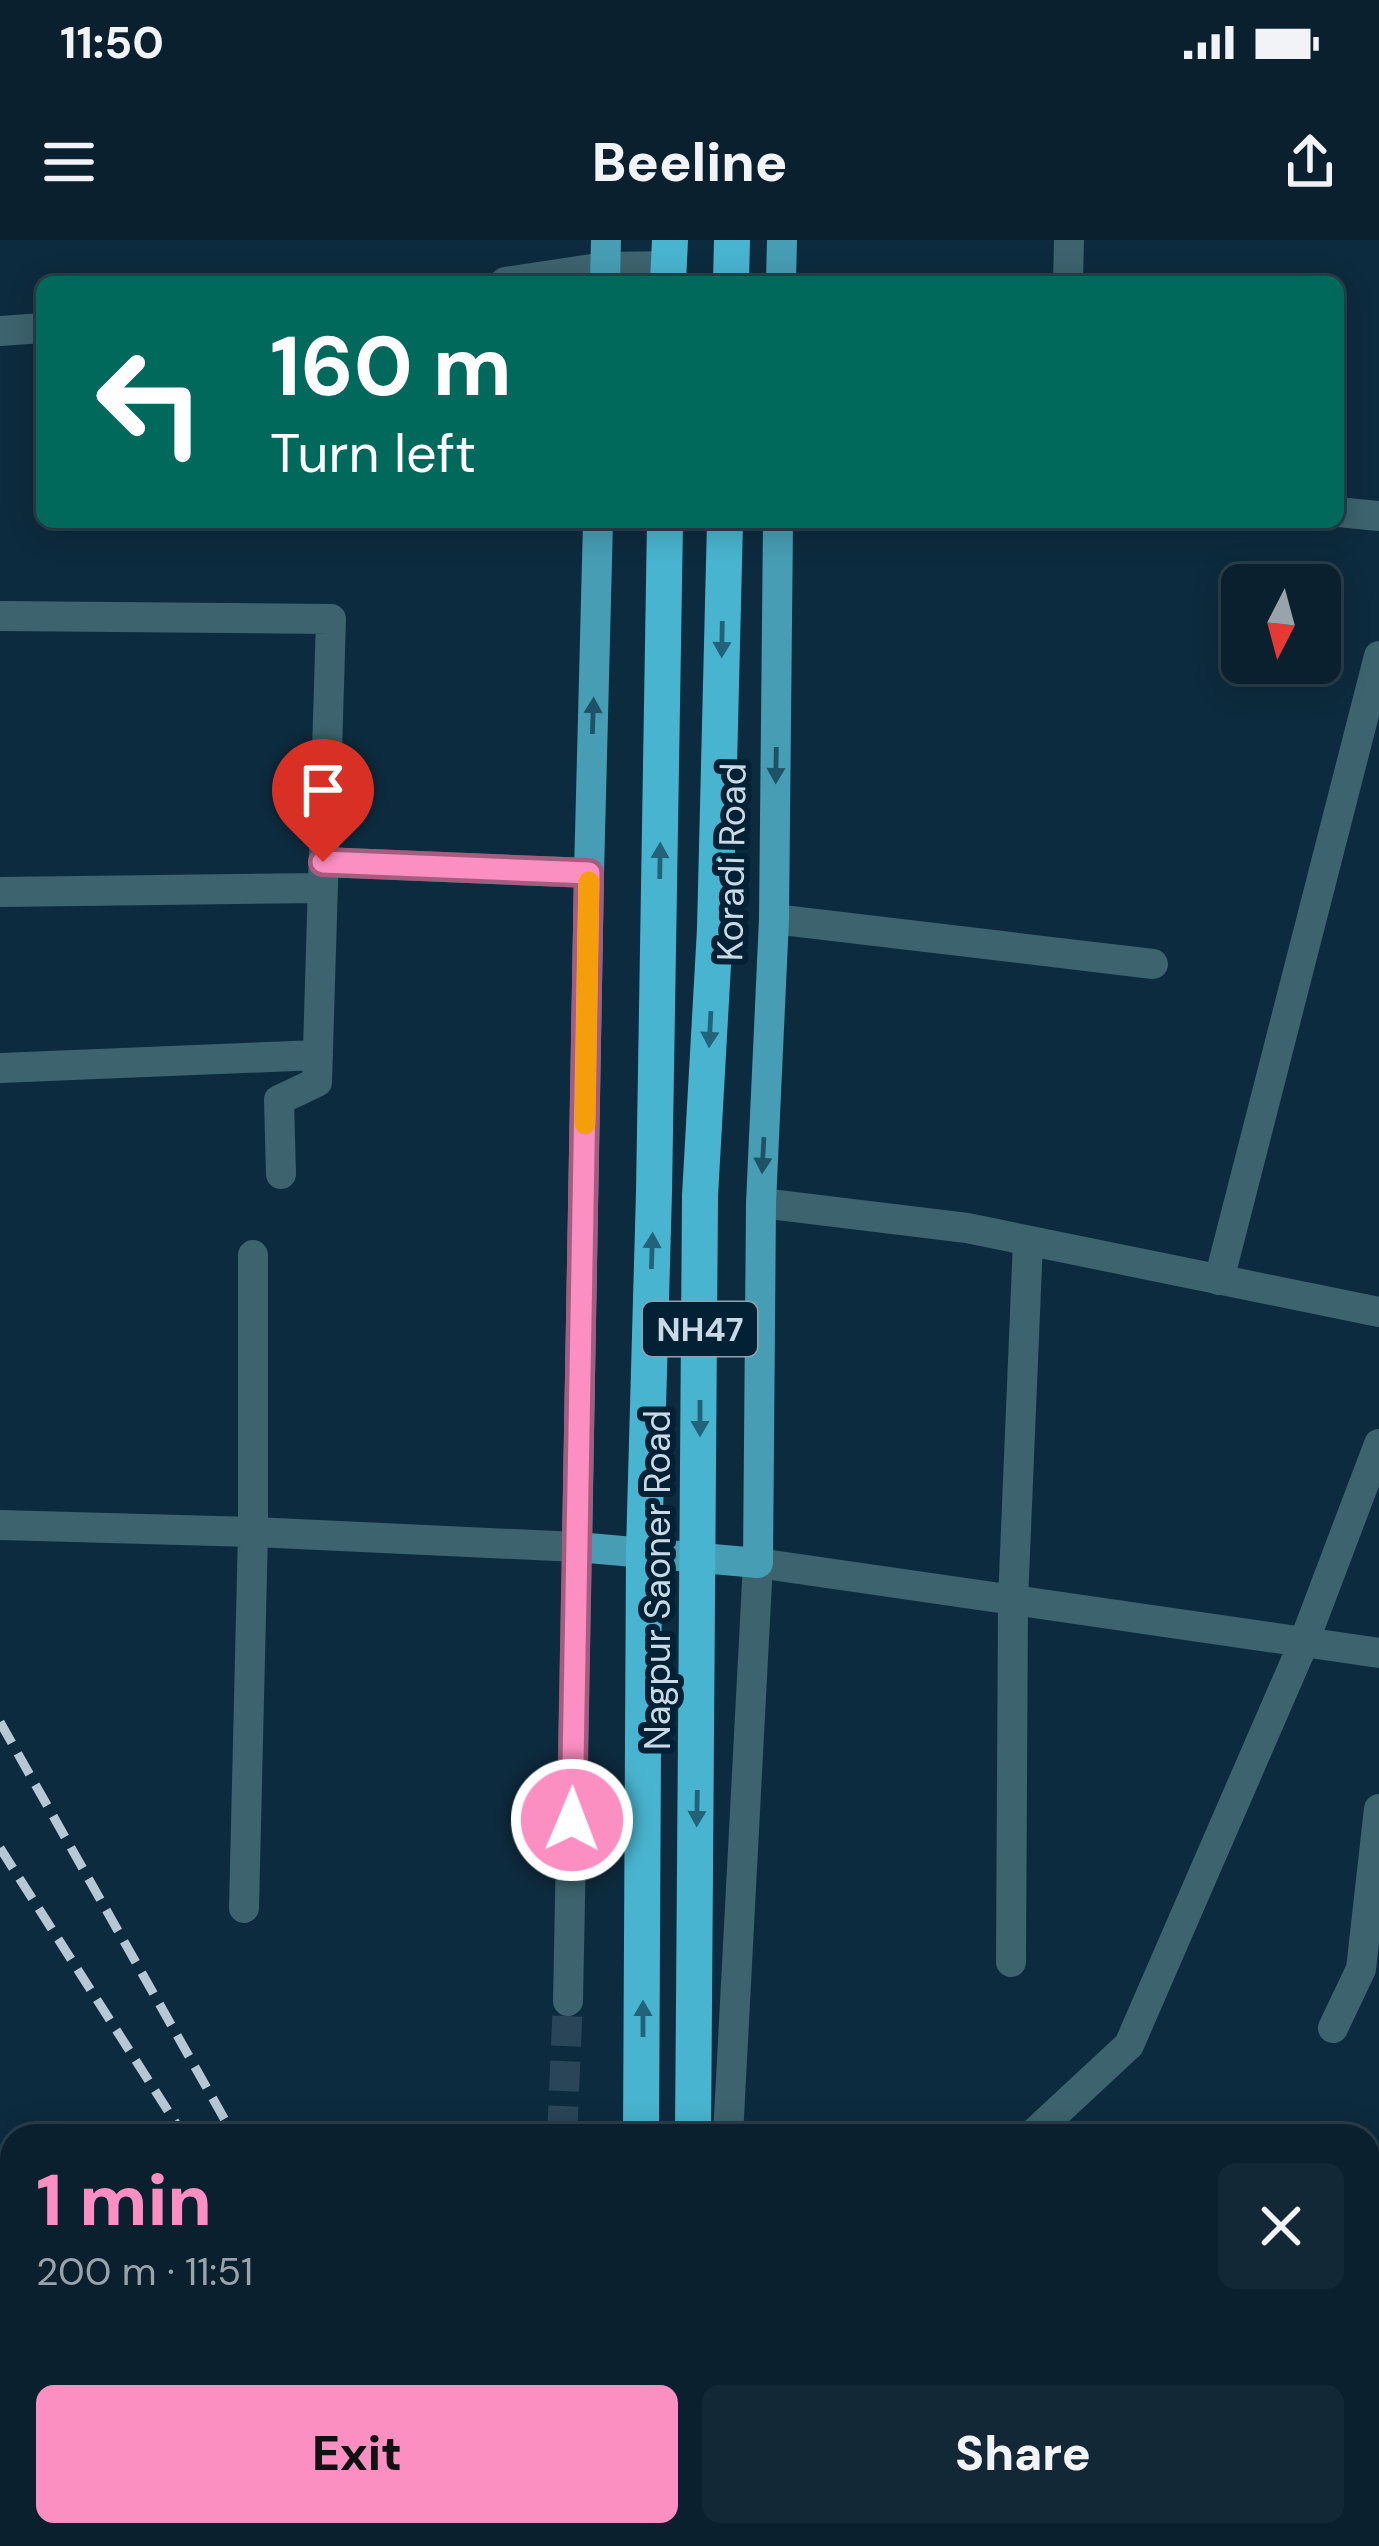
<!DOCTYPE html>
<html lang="en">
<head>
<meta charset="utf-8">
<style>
  :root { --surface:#0a202e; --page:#132836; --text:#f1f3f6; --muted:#99a3aa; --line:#2a3e4a; --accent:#fc8fc2 }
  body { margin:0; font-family:"DM Sans",sans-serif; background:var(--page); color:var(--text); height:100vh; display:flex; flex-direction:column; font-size:45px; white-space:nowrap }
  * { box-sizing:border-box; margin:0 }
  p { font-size:39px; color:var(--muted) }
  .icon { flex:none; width:66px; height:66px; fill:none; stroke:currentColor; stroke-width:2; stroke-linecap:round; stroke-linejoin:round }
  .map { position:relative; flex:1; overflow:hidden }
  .sheet { position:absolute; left:0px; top:1884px; width:1380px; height:423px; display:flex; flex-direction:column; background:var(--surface); border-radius:36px 36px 0 0; box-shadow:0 6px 30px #0003,0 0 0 3px var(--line) }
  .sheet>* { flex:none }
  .banner { position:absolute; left:36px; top:36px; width:1308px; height:252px; border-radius:18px; box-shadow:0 6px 30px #0003,0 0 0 3px var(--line); background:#00695c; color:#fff; overflow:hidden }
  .needle { width:78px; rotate:186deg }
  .buttons { position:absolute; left:1221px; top:324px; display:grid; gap:24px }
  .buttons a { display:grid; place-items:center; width:120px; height:120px; border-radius:18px; background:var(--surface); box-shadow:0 6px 30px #0003,0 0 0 3px var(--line); font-size:60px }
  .pin { position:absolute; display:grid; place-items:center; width:102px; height:102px; color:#fff; margin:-123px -51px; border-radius:50% 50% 50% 0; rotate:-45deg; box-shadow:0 0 12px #0007 }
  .pin .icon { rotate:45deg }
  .me { position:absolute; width:132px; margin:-66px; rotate:1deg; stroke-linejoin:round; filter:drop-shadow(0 0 9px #0008) }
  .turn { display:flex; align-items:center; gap:42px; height:252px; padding:0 36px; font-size:54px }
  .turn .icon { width:156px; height:156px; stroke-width:2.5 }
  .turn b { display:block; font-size:84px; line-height:102px }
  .round { display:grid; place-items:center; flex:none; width:126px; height:126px; border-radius:18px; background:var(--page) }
  .headline { display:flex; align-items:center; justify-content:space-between; height:204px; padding:0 36px }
  h1 { font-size:72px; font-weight:800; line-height:90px; color:var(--accent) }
  .primary-button { display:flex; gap:24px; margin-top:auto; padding:24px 36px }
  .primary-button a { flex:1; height:138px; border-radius:18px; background:var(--accent); color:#111; font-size:48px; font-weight:800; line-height:138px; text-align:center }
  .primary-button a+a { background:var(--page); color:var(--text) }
  .status { display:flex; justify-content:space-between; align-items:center; height:84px; padding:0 60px; background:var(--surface); direction:ltr }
  .status svg { height:33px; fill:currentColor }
  header { display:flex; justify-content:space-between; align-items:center; height:156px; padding:0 36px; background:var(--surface); font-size:54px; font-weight:800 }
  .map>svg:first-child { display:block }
</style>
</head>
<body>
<div class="status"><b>11:50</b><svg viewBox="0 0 49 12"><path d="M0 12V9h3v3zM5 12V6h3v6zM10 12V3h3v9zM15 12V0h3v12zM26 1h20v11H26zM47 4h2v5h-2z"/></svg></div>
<header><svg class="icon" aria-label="menu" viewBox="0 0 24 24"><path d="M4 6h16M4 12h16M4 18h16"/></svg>Beeline<svg class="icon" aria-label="share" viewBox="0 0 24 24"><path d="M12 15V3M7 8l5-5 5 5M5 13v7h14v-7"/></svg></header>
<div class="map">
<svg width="1379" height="2306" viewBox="0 0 1379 2306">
  <rect width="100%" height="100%" fill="#0d2b3e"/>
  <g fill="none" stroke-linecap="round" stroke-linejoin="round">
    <path stroke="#599ea1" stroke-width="12" d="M1368 2251 1379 2248
      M1244 2306 1251 2295"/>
    <path stroke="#294557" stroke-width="30" stroke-dasharray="30 15" stroke-linecap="butt" d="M562 1896 568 1761
      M545 2306V2295"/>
    <path stroke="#3d636e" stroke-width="30" d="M505 42 605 27 669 26
      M1068 42 1069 0
      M0 91 42 88
      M1338 272 1379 276
      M0 376 331 379 317 842 279 860 281 934
      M323 622 589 633
      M0 652 322 648
      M774 679 1153 724
      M0 828 318 815
      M761 963 967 988 1379 1072
      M1219 1040 1379 416
      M0 1285 253 1292 577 1307 568 1761
      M244 1668 253 1292V1015
      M1011 1722 1013 1361 1028 1001
      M1333 1788 1361 1729 1379 1569
      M728 1896 758 1323 1379 1413
      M1031 1896 1129 1805 1304 1402 1379 1204
      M1368 1954 1379 1953
      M1297 2295 1305 2306
      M710 2306V2295
      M1048 2306V2295"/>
    <path stroke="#479db3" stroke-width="30" d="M605 42 606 0
      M781 42 782 0
      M598 282 589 633 577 1307 758 1323 761 963 774 679 778 282"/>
    <path stroke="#49b4cf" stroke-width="36" d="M668 42 670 0
      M731 42 732 0
      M626 2306V2295
      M680 2306 681 2295"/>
    <path stroke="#b6c8d5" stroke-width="9" stroke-dasharray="24 12" stroke-linecap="butt" d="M0 1482 234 1896
      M0 1608 184 1896
      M426 2295 432 2306
      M460 2295 466 2306"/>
    <path stroke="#49b4cf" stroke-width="36" d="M641 1896 644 1310 654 952 665 282
      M693 1896 700 956 715 689 725 282"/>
  </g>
  <defs><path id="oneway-solid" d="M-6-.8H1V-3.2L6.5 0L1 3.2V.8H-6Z" transform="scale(3)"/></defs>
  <g fill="#22637a">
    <use href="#oneway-solid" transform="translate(722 399) rotate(91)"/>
    <use href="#oneway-solid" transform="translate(660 621) rotate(-89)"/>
    <use href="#oneway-solid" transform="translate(710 789) rotate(93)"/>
    <use href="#oneway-solid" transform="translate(652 1011) rotate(-88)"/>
    <use href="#oneway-solid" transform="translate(700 1178) rotate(90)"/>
    <use href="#oneway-solid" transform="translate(697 1568) rotate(91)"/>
    <use href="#oneway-solid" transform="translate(643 1779) rotate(-90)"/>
  </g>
  <g fill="#1e5367">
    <use href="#oneway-solid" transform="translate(593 476) rotate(-88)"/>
    <use href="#oneway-solid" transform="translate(776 525) rotate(91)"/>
    <use href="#oneway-solid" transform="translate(763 915) rotate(93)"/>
  </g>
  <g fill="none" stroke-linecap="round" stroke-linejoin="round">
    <g stroke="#a45d7e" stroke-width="30">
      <path id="route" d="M323 622 589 633 572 1580"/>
    </g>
    <use href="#route" stroke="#fc8fc2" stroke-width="21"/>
    <path stroke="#f59e0b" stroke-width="21" d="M585 884 589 642"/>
  </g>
  <g text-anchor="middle" stroke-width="12" stroke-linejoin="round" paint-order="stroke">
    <rect fill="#032134" stroke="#8ea2b1" stroke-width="3" x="643" y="1062" width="114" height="54" rx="9"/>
    <g font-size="33" font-weight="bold" fill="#c9dae6">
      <text x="700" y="1101">NH47</text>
    </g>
    <g font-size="36" fill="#c9dae6" stroke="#032134">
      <text transform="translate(731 622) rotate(-89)" y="13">Koradi Road</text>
      <text transform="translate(657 1340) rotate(-90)" y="13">Nagpur Saoner Road</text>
    </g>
  </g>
</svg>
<div class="buttons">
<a><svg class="needle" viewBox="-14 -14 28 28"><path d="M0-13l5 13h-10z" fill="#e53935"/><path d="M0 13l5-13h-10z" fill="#99a3aa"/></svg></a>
</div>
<div class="pin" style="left:323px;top:622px;background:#d93025"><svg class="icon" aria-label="arrive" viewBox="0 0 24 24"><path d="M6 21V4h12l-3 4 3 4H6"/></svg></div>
<svg class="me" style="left:572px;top:1580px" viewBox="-20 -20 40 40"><circle r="17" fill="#fc8fc2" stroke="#fff" stroke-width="3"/><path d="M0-11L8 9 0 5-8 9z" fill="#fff"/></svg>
<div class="banner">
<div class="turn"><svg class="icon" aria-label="left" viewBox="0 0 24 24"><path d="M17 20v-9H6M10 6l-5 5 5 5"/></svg><div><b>160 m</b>Turn left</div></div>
</div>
<section class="sheet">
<div class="headline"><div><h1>1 min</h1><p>200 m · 11:51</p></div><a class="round"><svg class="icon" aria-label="close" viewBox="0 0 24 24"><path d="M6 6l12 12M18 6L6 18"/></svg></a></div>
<div class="primary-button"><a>Exit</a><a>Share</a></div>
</section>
</div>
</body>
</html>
